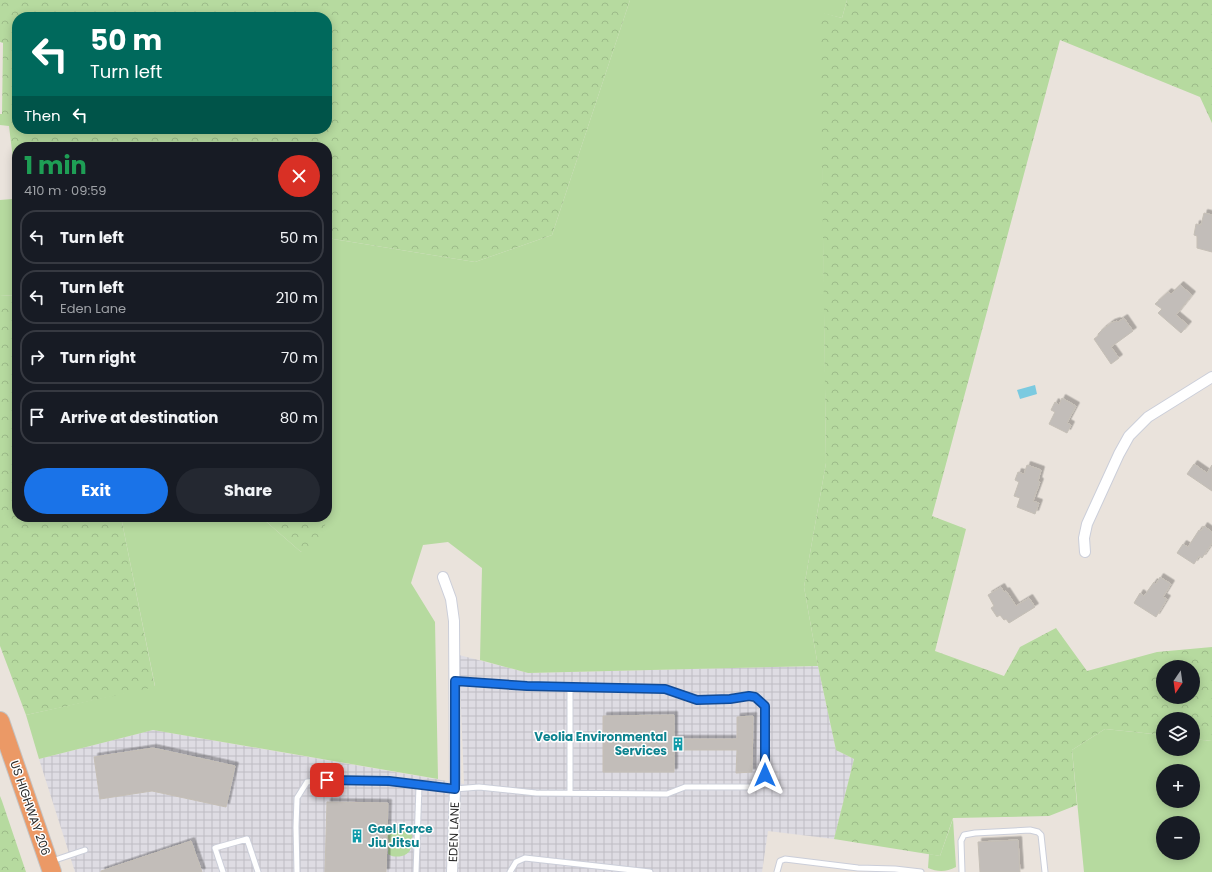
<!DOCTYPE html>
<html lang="en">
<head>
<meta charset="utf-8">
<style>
  :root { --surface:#171b24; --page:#242831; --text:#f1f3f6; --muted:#9ea1a6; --line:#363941; --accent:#1a73e8 }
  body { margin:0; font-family:Poppins,sans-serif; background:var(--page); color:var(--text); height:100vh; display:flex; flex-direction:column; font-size:15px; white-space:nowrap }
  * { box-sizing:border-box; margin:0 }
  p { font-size:13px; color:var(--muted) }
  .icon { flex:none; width:22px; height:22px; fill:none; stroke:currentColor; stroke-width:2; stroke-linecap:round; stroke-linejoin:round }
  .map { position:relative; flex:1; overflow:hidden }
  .details { position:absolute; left:12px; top:142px; width:320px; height:380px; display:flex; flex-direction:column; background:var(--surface); border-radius:16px; box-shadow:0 2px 10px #0003 }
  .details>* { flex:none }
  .banner { position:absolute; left:12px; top:12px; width:320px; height:122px; border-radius:16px; box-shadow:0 2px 10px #0003; background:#00695c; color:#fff; overflow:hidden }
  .needle { width:26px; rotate:193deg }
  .fabs { position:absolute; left:1156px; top:660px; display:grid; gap:8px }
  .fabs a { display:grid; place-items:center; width:44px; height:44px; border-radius:50%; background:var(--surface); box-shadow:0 2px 10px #0003; font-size:20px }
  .pin { position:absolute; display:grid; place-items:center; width:34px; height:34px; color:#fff; margin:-17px; border-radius:8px; box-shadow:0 2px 6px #0006 }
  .me { position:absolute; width:44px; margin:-22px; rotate:0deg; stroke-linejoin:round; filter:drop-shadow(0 0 3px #0008) }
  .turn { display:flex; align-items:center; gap:14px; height:84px; padding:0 12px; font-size:18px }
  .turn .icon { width:52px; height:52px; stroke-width:2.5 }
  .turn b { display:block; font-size:28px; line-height:34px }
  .then { display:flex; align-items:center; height:38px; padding:0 12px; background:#0003; gap:8px; font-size:15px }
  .round { display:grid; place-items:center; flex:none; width:42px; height:42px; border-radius:21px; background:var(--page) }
  .headline { display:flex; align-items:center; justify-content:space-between; height:68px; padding:0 12px }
  h1 { font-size:24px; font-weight:700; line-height:30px; color:#1e9e55 }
  .action { display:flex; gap:8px; margin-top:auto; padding:8px 12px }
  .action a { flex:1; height:46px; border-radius:24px; background:var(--accent); color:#fff; font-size:16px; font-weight:700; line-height:46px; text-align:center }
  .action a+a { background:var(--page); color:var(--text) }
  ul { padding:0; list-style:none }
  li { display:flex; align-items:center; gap:12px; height:54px; margin:0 8px 6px; padding:0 4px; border:2px solid var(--line); border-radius:16px }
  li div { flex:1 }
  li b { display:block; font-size:15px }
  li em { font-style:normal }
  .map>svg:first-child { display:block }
</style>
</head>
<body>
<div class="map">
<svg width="1212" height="872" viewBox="0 0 1212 872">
  <defs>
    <pattern id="industrial-grid" width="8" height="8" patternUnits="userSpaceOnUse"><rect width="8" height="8" fill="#dedce3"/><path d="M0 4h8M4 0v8" fill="none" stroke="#bebdc3"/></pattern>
    <pattern id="forest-crowns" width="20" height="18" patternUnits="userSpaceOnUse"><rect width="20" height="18" fill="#b6da9f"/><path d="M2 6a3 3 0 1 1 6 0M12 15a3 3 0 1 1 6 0" fill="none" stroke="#9cbb89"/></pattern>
    <filter id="shadow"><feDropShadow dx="3.5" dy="-3.5" stdDeviation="0" flood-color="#0004"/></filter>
  </defs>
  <rect width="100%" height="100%" fill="#eae3dc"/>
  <path fill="url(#industrial-grid)" d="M459 655 528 673 818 666 836 750 854 759 834 839 768 831 762 872H75L39 759 153 730 464 784Z"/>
  <path fill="#b6da9f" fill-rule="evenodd" d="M630 0H847L842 18 821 13 826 463 804 587 818 666 528 673 480 660 482 568 448 542 423 545 411 583 435 622 438 779 153 730 39 759 26 715 155 686 121 517H256L262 518 301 552 329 515 327 512V238L475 262 552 235Z
    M12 199 17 201V295L0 296V200Z
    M1105 729 1163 735V749H1193V739L1212 741V872H1084L1072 750ZM1163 771H1193V801H1163ZM1163 823H1193V853H1163Z
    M953 819 956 867C946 872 938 872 928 868L929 854 940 856Z
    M391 829 407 830 412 835V840H403V845L411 846C411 857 394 859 388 854L389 839 387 838V834H391Z"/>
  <path fill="url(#forest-crowns)" fill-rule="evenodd" d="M0 0H630L552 235 475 262 327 238V147H17V201L12 199 13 159 9 126 0 125V114H2L3 43 0 42ZM17 17H327V129H17Z
    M847 0H1212V123L1200 97 1060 40 932 516 966 529 935 651 1004 676 1020 647 1056 628 1087 671 1157 652 1212 647V741L1193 739V719H1163V735L1105 729 1072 750 1077 805 1049 816 953 818 940 856 834 839 854 759 836 750 818 666 804 587 826 463 820 12 842 18ZM1163 667H1193V697H1163Z
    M17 295V517H121L155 687 26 715 0 646V296Z
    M327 512 329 515 319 541 301 552 262 518 256 517H327Z
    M0 796 2 801 26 872H0Z"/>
  <path fill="#7bcae0" d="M1035 385 1037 394 1020 399 1017 390Z"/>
  <path fill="#c2bdb9" stroke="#c5bfb6" filter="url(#shadow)" d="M1204 213 1212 215V252L1197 248V236L1194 235 1196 224 1201 225Z
    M1180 285 1192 295 1176 315 1188 325 1181 333 1158 313 1162 309 1155 304 1168 292 1171 294Z
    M1124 318 1133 331 1111 347 1119 358 1111 364 1094 339 1099 335 1098 334 1102 330 1111 323 1117 321 1118 322Z
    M1062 398 1076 406 1067 423 1071 425 1067 433 1049 424 1055 412 1051 410 1055 402 1059 405Z
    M1194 464 1207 473 1212 465V491L1187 474Z
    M1027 465 1041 470 1038 481 1040 482 1033 501 1039 503 1035 514 1017 507 1020 498 1014 496 1019 482 1015 480 1018 472 1024 474Z
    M1204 526 1212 532V543L1202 558 1199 556 1194 564 1177 553 1183 544 1188 547 1199 530 1201 531Z
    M1160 577 1171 584 1163 597 1167 599 1156 617 1134 603 1140 593 1144 596 1154 582 1156 584Z
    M1001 587 1004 592 1006 591 1016 606 1029 598 1035 607 1009 623 1006 619 1004 620 1000 615 997 617 991 608 994 606 988 595Z
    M674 715V739H737V717L753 716 752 772 736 773 737 750H674V772H603V716Z
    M153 748 235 766 226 807 152 791 100 799 94 757Z
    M327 802 388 803 386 872H325Z
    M1018 840 1020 872H980L978 842Z
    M191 841 202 872H101V871Z"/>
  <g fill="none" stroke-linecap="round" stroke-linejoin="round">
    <g stroke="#cbced9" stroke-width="7">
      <path id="lane" d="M570 688V793
        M52 861 85 850
        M223 872 215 848 247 839 258 872
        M297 872 296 827 297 798 307 782 327 780 355 779 455 789 479 787 536 793 667 794 685 787H754L759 785 764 779 765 706 755 697 745 695 730 699 697 700 665 689 527 686 455 681
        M416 872 419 786
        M510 872 516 862 525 858 650 872
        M777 872 780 861 785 859 858 868 895 869 921 872
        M962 872 961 841 964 835 975 833 1030 830 1038 832 1041 835 1045 872"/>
    </g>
    <g stroke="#cbced9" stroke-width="12">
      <path id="street" d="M1085 552 1084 538 1087 524 1119 454 1129 436 1148 417 1212 377
        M443 577 451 599 454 621 455 789 452 872"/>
    </g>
    <g stroke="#c3c3c3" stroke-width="20">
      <path id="highway" d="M0 721 52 872"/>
    </g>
    <use href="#lane" stroke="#fff" stroke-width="5"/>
    <use href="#street" stroke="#fff" stroke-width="10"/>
    <use href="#highway" stroke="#eb9966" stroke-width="18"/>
  </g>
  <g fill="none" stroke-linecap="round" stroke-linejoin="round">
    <g stroke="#114b97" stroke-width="10">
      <path id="route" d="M327 780 389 781 455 789V681L527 686 665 689 697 700 730 699 749 696 755 697 765 706V775"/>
    </g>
    <use href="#route" stroke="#1a73e8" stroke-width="7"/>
  </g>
  <defs>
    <g id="building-bare" transform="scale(1.08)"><path d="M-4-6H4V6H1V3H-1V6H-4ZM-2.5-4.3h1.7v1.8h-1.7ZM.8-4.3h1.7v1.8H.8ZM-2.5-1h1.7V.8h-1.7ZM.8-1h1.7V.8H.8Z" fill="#0f9aa8" stroke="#fff" stroke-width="2.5" paint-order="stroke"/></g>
  </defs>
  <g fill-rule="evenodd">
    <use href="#building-bare" x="678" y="744"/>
    <use href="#building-bare" x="357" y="836"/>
  </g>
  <g text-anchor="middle" stroke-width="3" stroke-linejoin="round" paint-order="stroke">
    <g font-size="12" font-weight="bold" fill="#0d838f" stroke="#fff" text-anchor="end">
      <text x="667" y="741">Veolia Environmental<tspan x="667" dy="14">Services</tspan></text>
      <text x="368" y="833" text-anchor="start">Gael Force<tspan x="368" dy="14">Jiu Jitsu</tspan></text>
    </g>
    <g font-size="12" fill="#292929" stroke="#fff">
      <text transform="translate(30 808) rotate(71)" y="4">US HIGHWAY 206</text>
      <text transform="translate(454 832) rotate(-88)" y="4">EDEN LANE</text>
    </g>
  </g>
</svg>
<div class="fabs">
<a><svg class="needle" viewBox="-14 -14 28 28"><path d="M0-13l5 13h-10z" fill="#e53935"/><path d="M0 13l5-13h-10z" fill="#9ea1a6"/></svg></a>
<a><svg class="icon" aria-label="layers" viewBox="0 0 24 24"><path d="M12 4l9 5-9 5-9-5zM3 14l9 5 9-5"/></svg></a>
<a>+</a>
<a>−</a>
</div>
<div class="pin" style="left:327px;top:780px;background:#d93025"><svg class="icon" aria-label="arrive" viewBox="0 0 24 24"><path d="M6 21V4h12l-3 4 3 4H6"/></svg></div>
<svg class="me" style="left:765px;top:775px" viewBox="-20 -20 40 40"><path d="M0-17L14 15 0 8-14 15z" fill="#1a73e8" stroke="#fff" stroke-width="4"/></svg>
<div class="banner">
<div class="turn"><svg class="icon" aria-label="left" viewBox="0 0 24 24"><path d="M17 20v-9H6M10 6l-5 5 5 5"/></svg><div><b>50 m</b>Turn left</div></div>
<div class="then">Then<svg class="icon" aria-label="left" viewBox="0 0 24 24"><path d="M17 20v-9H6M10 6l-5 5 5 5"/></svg></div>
</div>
<section class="details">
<div class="headline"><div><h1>1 min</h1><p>410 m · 09:59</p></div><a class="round" style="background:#d93025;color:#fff"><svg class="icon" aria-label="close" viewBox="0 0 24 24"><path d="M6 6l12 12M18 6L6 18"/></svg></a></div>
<ul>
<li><svg class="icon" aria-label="left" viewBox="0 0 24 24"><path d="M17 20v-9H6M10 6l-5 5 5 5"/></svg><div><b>Turn left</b></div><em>50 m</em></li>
<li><svg class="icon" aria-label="left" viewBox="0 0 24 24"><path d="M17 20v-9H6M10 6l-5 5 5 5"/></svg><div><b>Turn left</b><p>Eden Lane</p></div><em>210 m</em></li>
<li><svg class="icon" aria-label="right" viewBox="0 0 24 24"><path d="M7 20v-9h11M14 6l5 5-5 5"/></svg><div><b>Turn right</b></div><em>70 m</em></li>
<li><svg class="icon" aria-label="arrive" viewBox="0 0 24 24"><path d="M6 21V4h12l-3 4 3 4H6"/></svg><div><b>Arrive at destination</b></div><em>80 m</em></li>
</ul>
<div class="action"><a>Exit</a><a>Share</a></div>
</section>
</div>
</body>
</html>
